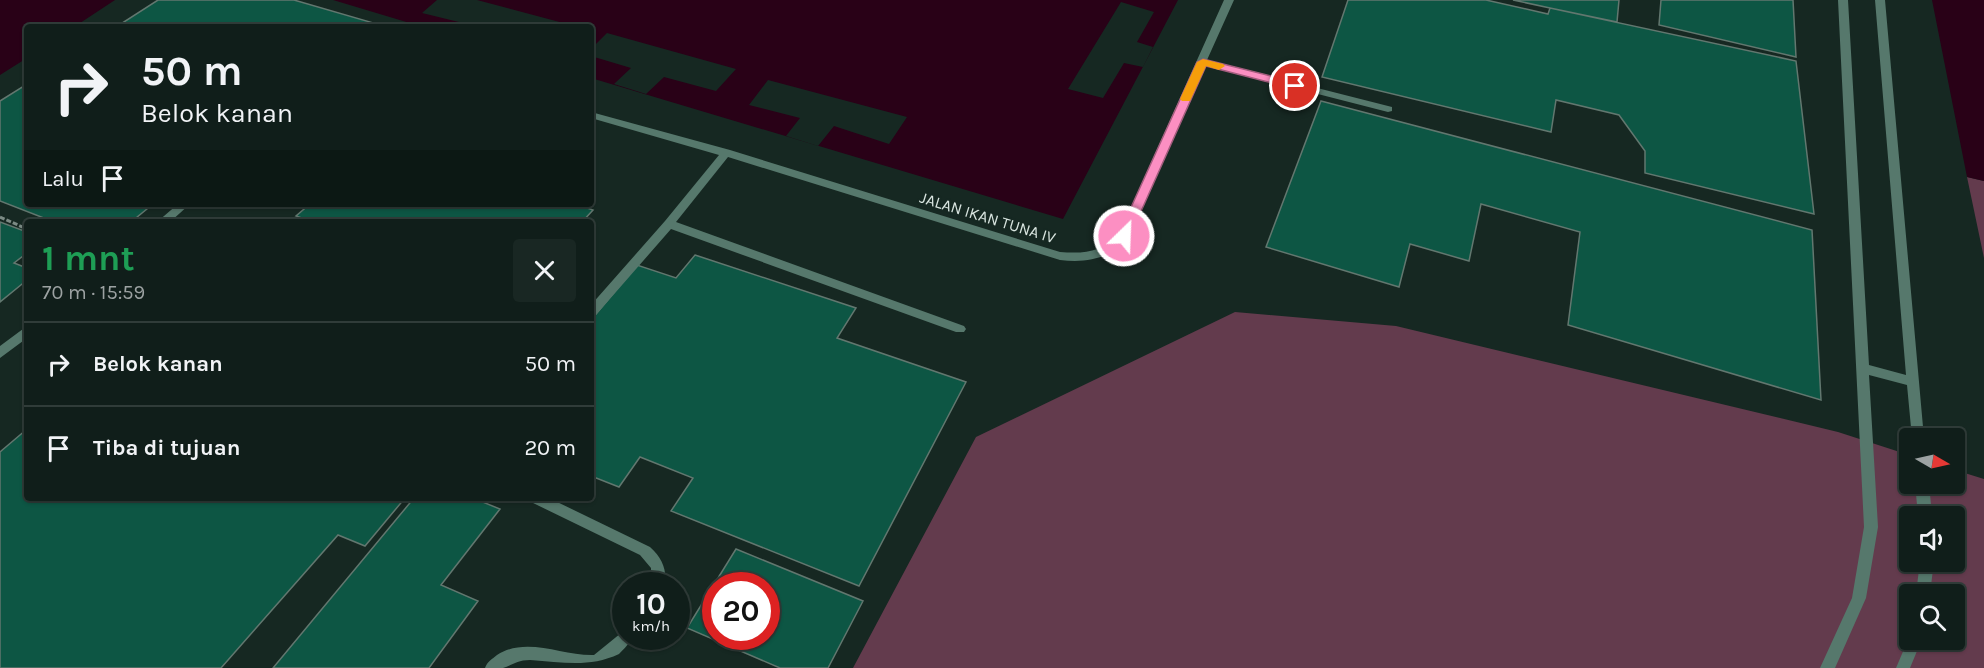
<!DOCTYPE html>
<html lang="id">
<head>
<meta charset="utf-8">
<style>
  :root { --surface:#101e1a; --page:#192723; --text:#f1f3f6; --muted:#9ca2a2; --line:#303c39 }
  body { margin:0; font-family:Karla,sans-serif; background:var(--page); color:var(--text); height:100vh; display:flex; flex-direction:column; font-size:22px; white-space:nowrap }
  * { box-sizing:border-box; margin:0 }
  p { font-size:20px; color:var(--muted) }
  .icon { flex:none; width:33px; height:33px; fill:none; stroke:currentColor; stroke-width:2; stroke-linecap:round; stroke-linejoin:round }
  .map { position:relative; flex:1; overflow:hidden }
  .details { position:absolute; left:24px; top:219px; width:570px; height:282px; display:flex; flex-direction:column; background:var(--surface); border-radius:6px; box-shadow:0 2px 4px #0004,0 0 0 2px var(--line) }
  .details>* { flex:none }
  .hud { position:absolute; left:24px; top:24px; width:570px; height:183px; border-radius:6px; box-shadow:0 2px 4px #0004,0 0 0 2px var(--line); background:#101e1a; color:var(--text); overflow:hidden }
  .needle { width:39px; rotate:99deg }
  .fabs { position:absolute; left:1899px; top:428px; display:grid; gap:12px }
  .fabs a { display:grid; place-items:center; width:66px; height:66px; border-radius:6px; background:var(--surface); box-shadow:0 2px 4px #0004,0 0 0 2px var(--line); font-size:30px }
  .speed { position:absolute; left:612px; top:572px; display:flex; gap:12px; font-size:30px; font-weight:700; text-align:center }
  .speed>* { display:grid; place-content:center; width:78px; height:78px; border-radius:50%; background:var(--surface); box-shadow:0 2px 4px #0004,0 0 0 2px var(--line); line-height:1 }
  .speed small { font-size:15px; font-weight:400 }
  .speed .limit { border:9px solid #d22; background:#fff; color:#111 }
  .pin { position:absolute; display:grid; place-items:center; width:51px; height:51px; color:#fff; margin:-26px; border:3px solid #fff; border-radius:50%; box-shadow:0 2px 6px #0007 }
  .me { position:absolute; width:66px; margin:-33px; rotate:24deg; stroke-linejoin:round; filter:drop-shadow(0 0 4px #0008) }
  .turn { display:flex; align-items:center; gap:21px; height:126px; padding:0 18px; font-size:27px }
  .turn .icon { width:78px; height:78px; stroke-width:2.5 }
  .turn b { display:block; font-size:42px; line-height:51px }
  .then { display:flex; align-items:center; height:57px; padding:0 18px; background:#0003; gap:12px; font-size:22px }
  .round { display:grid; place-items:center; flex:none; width:63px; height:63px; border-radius:6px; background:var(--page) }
  .summary { display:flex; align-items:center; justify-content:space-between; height:102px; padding:0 18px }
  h1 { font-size:36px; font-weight:700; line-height:45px; color:#1e9e55 }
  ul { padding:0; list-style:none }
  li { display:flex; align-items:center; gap:18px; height:84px; padding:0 18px; border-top:2px solid var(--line) }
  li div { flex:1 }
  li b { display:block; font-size:22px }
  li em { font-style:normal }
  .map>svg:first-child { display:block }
</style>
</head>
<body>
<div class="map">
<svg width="1984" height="668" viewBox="0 0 1984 668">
  <rect width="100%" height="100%" fill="#162822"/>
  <path fill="#633b4d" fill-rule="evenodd" d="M1967 177 1984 181V258Z
    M1235 312 1396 326 1838 432 1909 455 1910 483H1954L1955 470 1984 479V668H853L976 437ZM1910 516H1954V561H1910ZM1910 594H1954V639H1910Z"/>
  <path fill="#290117" d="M0 0H115L74 27H27V58L0 75Z
    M333 0H1178L1063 219 591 78V27H423Z
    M1932 0H1984V181L1967 177Z"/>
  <path fill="#162822" d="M437 0H477L567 24 564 27H464L467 24 422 13Z
    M1121 2 1154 12 1137 42 1153 47 1143 67 1124 63 1103 98 1068 89Z
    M607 33 736 69 716 91 664 77 646 94 614 84 631 68 591 56V49Z
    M768 80 907 117 889 144 834 126 818 146 786 136 800 118 749 105Z"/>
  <path fill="#0d5644" stroke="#62776f" stroke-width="1.5" fill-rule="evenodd" d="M158 0H294L377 24 374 27H116Z
    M1348 0H1486L1548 14 1550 8 1796 61 1814 214 1645 173V151L1619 115 1556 100 1551 132 1322 77Z
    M1513 0H1619L1617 22 1550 8Z
    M1661 0H1793L1796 57 1659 25Z
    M27 84V204H153L131 222H54L0 201V101Z
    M1321 101 1812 230 1821 400 1568 325 1580 232 1481 204 1469 261 1410 244 1399 287 1266 247Z
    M310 204H576L593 210 582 222H313L296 216Z
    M0 222 27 232V253L14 263 27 268V280L0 302Z
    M695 255 856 308 837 338 966 382 859 586 671 511 693 478 640 457 619 487 591 476V320L637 265 676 278Z
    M27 429V498H405L365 546 338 535 221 668H0V452Z
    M414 498H473L500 509 441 585 478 601 429 668H273Z
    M736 549 863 601 828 668H780L687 628ZM716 585H766V636H716Z"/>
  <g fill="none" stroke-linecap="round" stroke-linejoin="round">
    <path stroke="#7c8b85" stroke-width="3" stroke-dasharray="5 2" stroke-linecap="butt" d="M0 217 27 229"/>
    <path fill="#56786c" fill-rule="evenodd" d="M1224 0H1234L1207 60 1392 107V111L1388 112 1205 65 1128 239C1108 259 1087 263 1060 260L728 157 676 222 964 326 966 329 964 332H956L671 229 595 316 591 318V305L665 221 719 155 591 118V112L730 150 1060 252C1085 254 1102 252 1119 234Z
      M1838 0H1848L1869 365 1906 375 1875 0H1885L1924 438H1912L1907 385 1869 375 1878 527 1866 598 1835 668H1820L1852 598 1864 527Z
      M178 204H190L170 222H157Z
      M27 326V338L0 358V346Z
      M1915 483H1929L1932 516H1918Z
      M529 498H549L650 547C662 558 667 569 665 585H651V568L640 555 531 502Z
      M1920 561H1934L1930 594H1916Z
      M626 629V636H633C630 643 624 649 619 654 589 668 563 662 530 660 517 660 513 665 503 668 498 668 490 668 485 668 487 662 492 659 497 655 527 636 562 656 594 655Z
      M1910 635V639H1922L1910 668H1896Z"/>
  </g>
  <path fill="#fc8fc2" stroke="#a45d7e" stroke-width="1.5" d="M1203 59 1299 83 1301 86 1295 89 1206 66 1130 236 1128 239H1119L1118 236 1197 62Z"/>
  <path fill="#f59e0b" d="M1203 59 1223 64 1225 66 1219 70 1206 66 1190 101H1182L1180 99 1197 62Z"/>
  <g text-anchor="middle" stroke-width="4.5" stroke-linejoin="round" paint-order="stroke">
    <g font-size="16" fill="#d9e5e0" stroke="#162822">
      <text transform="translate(988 217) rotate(17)" y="6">JALAN IKAN TUNA IV</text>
    </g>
  </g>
</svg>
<div class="fabs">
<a><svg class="needle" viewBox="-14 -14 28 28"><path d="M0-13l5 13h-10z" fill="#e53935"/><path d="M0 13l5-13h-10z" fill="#9ca2a2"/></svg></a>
<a><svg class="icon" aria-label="sound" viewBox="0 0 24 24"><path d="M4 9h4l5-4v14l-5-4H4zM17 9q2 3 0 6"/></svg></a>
<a><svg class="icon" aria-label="search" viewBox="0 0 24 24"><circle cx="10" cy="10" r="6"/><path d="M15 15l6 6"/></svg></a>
</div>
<div class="speed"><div>10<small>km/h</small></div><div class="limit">20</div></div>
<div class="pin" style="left:1295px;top:86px;background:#d93025"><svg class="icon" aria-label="arrive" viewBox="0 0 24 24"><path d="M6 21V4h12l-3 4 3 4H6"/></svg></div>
<svg class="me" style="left:1124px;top:236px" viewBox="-20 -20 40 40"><circle r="17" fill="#fc8fc2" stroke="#fff" stroke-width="3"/><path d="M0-11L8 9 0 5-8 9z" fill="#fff"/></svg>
<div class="hud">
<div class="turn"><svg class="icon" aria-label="right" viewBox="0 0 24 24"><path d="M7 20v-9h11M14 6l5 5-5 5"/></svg><div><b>50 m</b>Belok kanan</div></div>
<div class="then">Lalu<svg class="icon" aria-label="arrive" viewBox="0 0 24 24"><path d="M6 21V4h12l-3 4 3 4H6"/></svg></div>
</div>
<section class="details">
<div class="summary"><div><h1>1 mnt</h1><p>70 m · 15:59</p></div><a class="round"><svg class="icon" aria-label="close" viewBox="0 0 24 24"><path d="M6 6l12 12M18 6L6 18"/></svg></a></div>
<ul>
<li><svg class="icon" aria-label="right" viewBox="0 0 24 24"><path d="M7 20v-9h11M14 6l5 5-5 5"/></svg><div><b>Belok kanan</b></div><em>50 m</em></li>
<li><svg class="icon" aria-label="arrive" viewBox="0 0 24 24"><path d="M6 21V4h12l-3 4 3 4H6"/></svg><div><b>Tiba di tujuan</b></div><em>20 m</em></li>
</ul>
</section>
</div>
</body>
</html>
